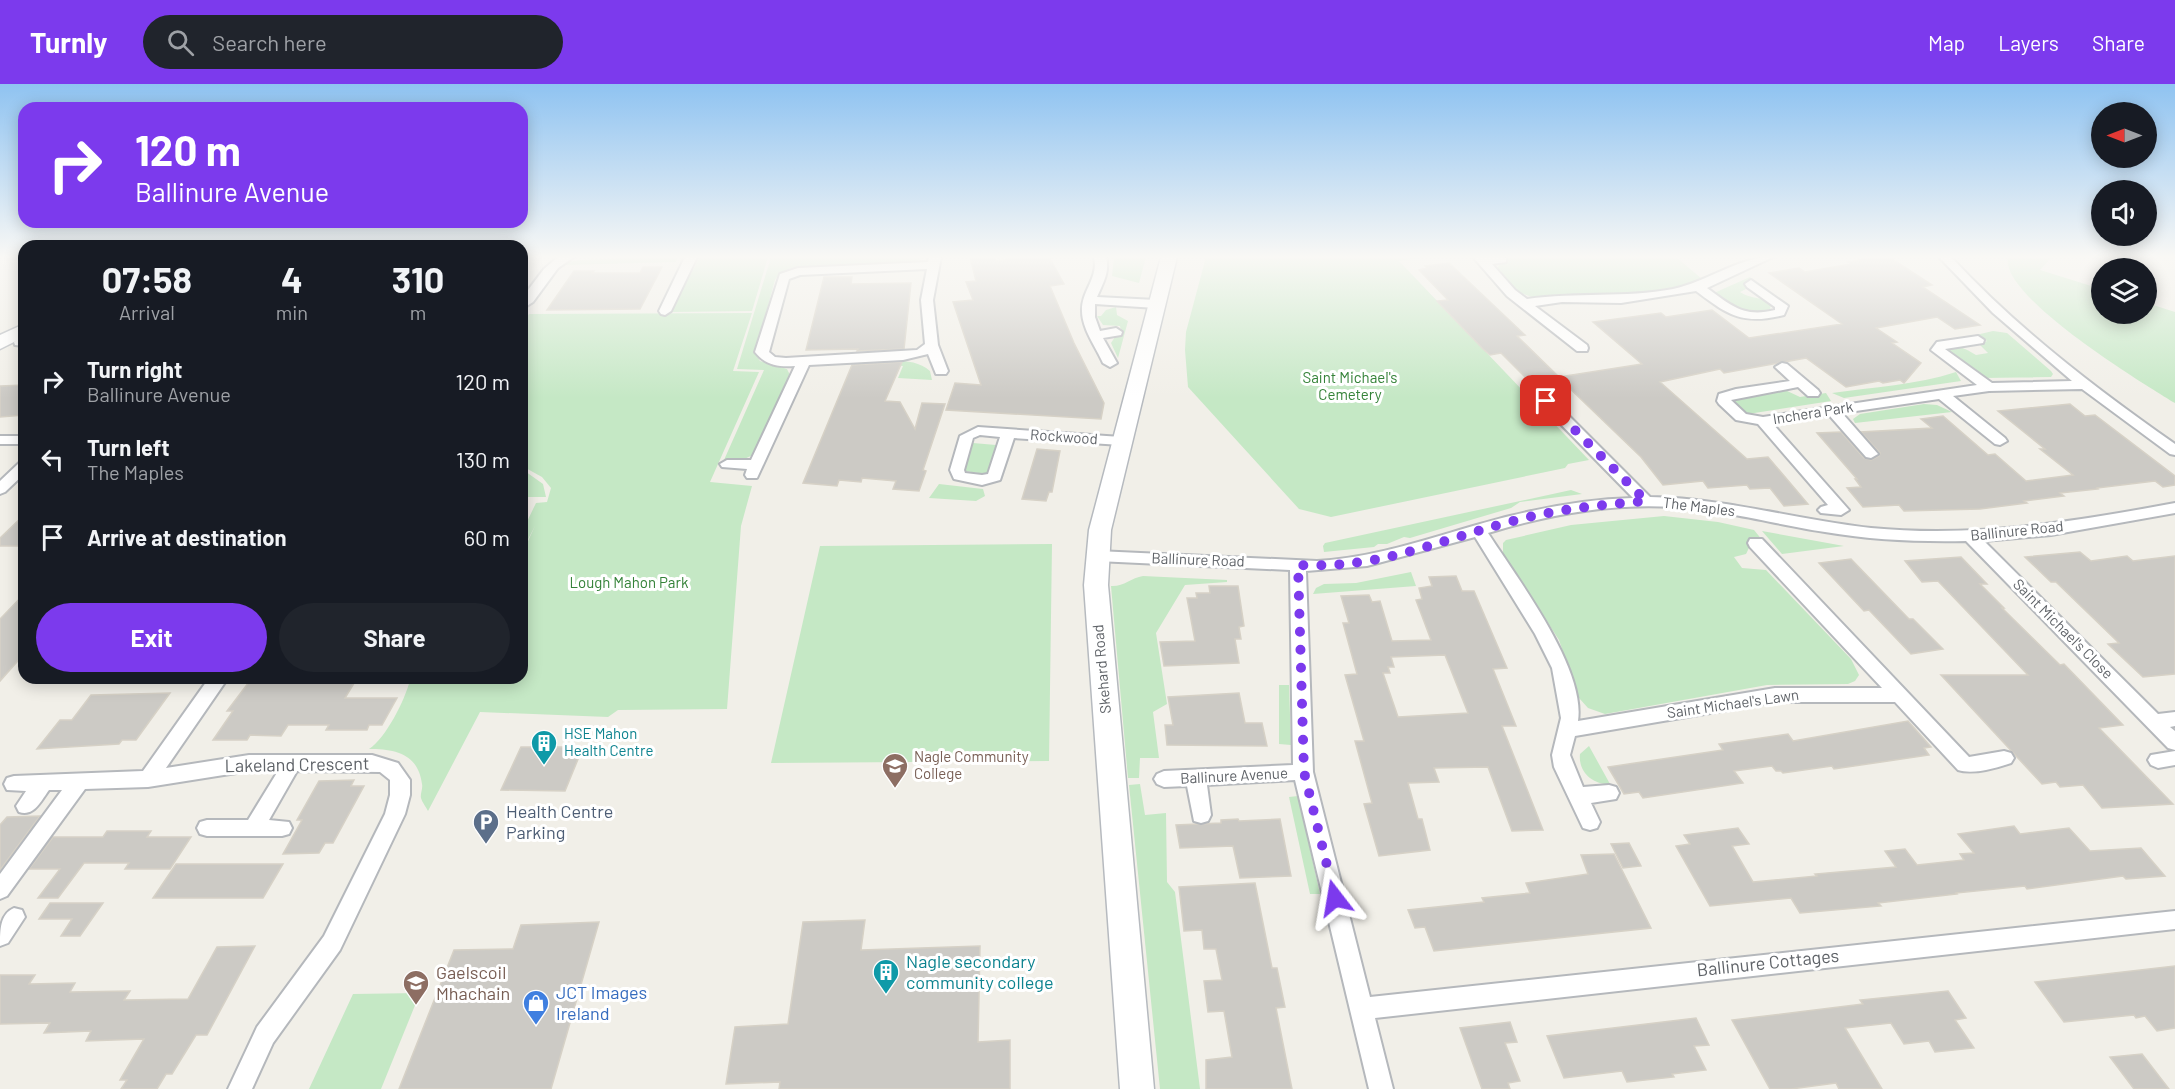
<!DOCTYPE html>
<html lang="en">
<head>
<meta charset="utf-8">
<style>
  :root { --surface:#171b24; --page:#20242c; --text:#f1f3f6; --muted:#9ea1a6; --accent:#7c3aed }
  body { margin:0; font-family:Barlow,sans-serif; background:var(--page); color:var(--text); height:100vh; display:flex; flex-direction:column; font-size:22px; white-space:nowrap }
  * { box-sizing:border-box; margin:0 }
  p { font-size:20px; color:var(--muted) }
  .icon { flex:none; width:33px; height:33px; fill:none; stroke:currentColor; stroke-width:2; stroke-linecap:round; stroke-linejoin:round }
  .map { position:relative; flex:1; overflow:hidden }
  .side { position:absolute; left:18px; top:156px; width:510px; height:444px; display:flex; flex-direction:column; background:var(--surface); border-radius:18px; box-shadow:0 3px 15px #0003 }
  .side>* { flex:none }
  .hud { position:absolute; left:18px; top:18px; width:510px; height:126px; border-radius:18px; box-shadow:0 3px 15px #0003; background:#7c3aed; color:#fff; overflow:hidden }
  .needle { width:39px; rotate:270deg }
  .tools { position:absolute; left:2091px; top:18px; display:grid; gap:12px }
  .tools a { display:grid; place-items:center; width:66px; height:66px; border-radius:50%; background:var(--surface); box-shadow:0 3px 15px #0003; font-size:30px }
  .pin { position:absolute; display:grid; place-items:center; width:51px; height:51px; color:#fff; margin:-26px; border-radius:12px; box-shadow:0 3px 9px #0006 }
  .me { position:absolute; width:66px; margin:-33px; rotate:346deg; stroke-linejoin:round; filter:drop-shadow(0 0 4px #0008) }
  .turn { display:flex; align-items:center; gap:21px; height:126px; padding:0 18px; font-size:27px }
  .turn .icon { width:78px; height:78px; stroke-width:2.5 }
  .turn b { display:block; font-size:42px; line-height:51px }
  .eta { display:flex; justify-content:space-evenly; align-items:center; height:102px; text-align:center }
  .eta b { font-size:36px; font-weight:700; line-height:42px }
  .cta { display:flex; gap:12px; margin-top:auto; padding:12px 18px }
  .cta a { flex:1; height:69px; border-radius:36px; background:var(--accent); color:#fff; font-size:24px; font-weight:700; line-height:69px; text-align:center }
  .cta a+a { background:var(--page); color:var(--text) }
  ul { padding:0; list-style:none }
  li { display:flex; align-items:center; gap:18px; height:78px; padding:0 18px }
  li div { flex:1 }
  li b { display:block; font-size:22px }
  li em { font-style:normal }
  header { display:flex; align-items:center; gap:36px; box-sizing:border-box; height:84px; padding:0 30px; background:var(--accent); color:#fff }
  header strong { font-size:28px }
  nav { display:flex; gap:33px; margin-inline-start:auto; font-size:21px }
  .search { width:420px; height:54px; background:var(--page); display:flex; align-items:center; gap:15px; box-sizing:border-box; padding:0 21px; border-radius:33px; color:var(--muted); font-size:22px }
  .map>svg:first-child { display:block }
</style>
</head>
<body>
<header>
<strong>Turnly</strong>
<div class="search"><svg class="icon" aria-label="search" viewBox="0 0 24 24"><circle cx="10" cy="10" r="6"/><path d="M15 15l6 6"/></svg>Search here</div>
<nav><a>Map</a><a>Layers</a><a>Share</a></nav>
</header>
<div class="map">
<svg width="2175" height="1005" viewBox="0 0 2175 1005">
  <rect width="100%" height="100%" fill="#f1efe8"/>
  <path fill="#c5e8c5" d="M670 173 677 175 676 178 564 181 568 178 580 176Z
    M700 173H768L752 227 670 228Z
    M771 173H925C912 183 815 182 791 184L779 190 775 196 755 270 760 277 787 285 790 291 753 371 742 376H724L764 286 737 285Z
    M1118 173H1146L1139 199 1112 192 1114 175Z
    M1206 173H1425L1399 177 1589 376 1568 380 1565 384 1331 433 1299 425 1188 303 1185 266 1186 248Z
    M1504 173H1676L1702 195C1648 217 1588 208 1532 213L1518 208 1497 185 1500 180 1509 178Z
    M2008 173H2052L2040 186 2101 205 2102 230H2146L2147 219 2175 228V319C2144 300 1999 212 2008 173Z
    M1750 193 1754 197 1744 199 1746 205 1740 208C1752 216 1760 211 1771 221L1770 225C1747 233 1732 223 1714 209Z
    M1116 223 1117 231 1128 237 1118 274 1111 259 1115 253 1122 251 1120 242 1103 241 1097 232H1101L1106 226Z
    M752 229 733 287 759 288 710 398 752 402 741 442 727 625 618 626 608 633 480 628 428 727C426 723 422 718 421 714 420 710 423 705 422 700 418 670 396 665 369 665 386 654 405 616 410 596L416 594H522V470L535 442 522 467V448L536 419 547 418 551 404 542 393 522 382V240L529 230Z
    M1993 247 2007 249 2051 287 2053 290 2051 293 1983 294 1946 266C1955 259 1966 265 1976 271L1988 269 1980 261 1987 257 1976 251Z
    M876 277C894 277 916 274 930 287L932 296 898 294 903 282 875 280Z
    M1956 288 1961 297 1844 314 1832 309C1873 303 1916 301 1956 288Z
    M1785 306 1800 313 1826 309 1831 317 1748 330 1739 325 1735 317 1739 315Z
    M1924 320 1937 321 1952 328 1855 339 1853 335 1860 330Z
    M973 359 996 361 988 389 985 390 965 387Z
    M522 385 543 400 546 413H524C527 403 522 395 522 385Z
    M939 400 983 405 985 412 976 417 929 414Z
    M1571 406 1582 410 1520 418 1511 424 1410 454 1404 453 1387 460H1378L1374 463 1324 468 1323 462 1325 459Z
    M1664 432 1718 438 1754 446 1763 457C1746 459 1753 458 1746 470L1734 473 1742 484 1766 486 1851 575 1859 591 1855 597 1848 600 1767 601 1605 630 1588 624 1579 614 1559 556 1503 470V459L1506 456 1571 441Z
    M1762 447 1844 462 1782 470Z
    M1052 460 1049 677 771 679 820 462Z
    M1411 488 1416 502 1313 510 1316 504 1324 500 1356 499Z
    M1143 492 1227 496V498L1185 501 1156 549 1167 620 1153 628 1159 674H1140L1139 694H1128L1111 502C1123 503 1131 494 1143 492Z
    M1279 601H1289L1291 661 1279 660Z
    M1589 662 1610 700C1593 701 1578 688 1580 670Z
    M1140 700 1145 731 1166 729 1167 798 1175 808 1200 1005H1160L1129 701Z
    M1298 712 1320 810H1310L1289 713Z
    M420 909 381 1005H309L353 910Z"/>
  <path fill="#cccac5" stroke="#d6d1c6" stroke-width="1.5" fill-rule="evenodd" d="M970 173H994L996 177 1028 173H1049L1064 200 1050 202 1074 259 1104 319 1101 335 946 326 955 299 981 301 953 218 973 216 966 198 976 197Z
    M1877 173H1889L1932 201 1923 203 1980 241 1955 245 1937 233 1876 244 1897 258 1892 259 1921 279 1904 299 1900 296 1883 299 1879 297 1846 303 1806 274 1724 289 1720 285 1660 298 1747 375 1768 373 1808 420 1784 422 1770 404 1750 405 1747 401 1708 404 1703 397 1663 401 1641 373 1562 297 1534 302 1501 269 1490 271 1483 265 1437 217 1448 216 1419 186 1427 184 1425 182 1449 179 1525 251 1517 252 1559 293 1642 280 1593 238 1661 229 1666 233 1712 226 1749 254 1842 240 1769 189 1799 184 1805 188 1851 180 1848 178Z
    M643 183H662L640 225 547 226 574 187H594L592 189H640Z
    M824 193H852L851 200 911 199 904 265 857 267 858 265 806 266Z
    M902 278 885 317 900 318 915 345 922 319 945 320 923 386 926 387 919 407 893 405 896 397 862 394 861 398 839 396 837 402 803 399 852 281Z
    M24 301V331L0 333V302Z
    M2070 320 2085 332 2095 331 2175 392V401L2163 403 2155 397 2097 404 2098 405 2060 409 2064 412 2024 417 2027 419 1980 425 1904 427 1899 421 1863 423 1847 404 1861 403 1855 395H1857L1817 349 1841 348 1864 374 1871 376 1879 372 1880 369 1861 348 1932 344 1921 335 1943 332 1988 371 1995 370 2026 397 2073 391 2040 365H2045L1998 327Z
    M1037 365 1060 367 1052 408H1049L1046 417 1022 415Z
    M24 431V462H0V454Z
    M2080 468 2091 477 2127 472 2133 477 2175 472V590L2143 593 2108 560 2119 559 2056 498H2051L2025 473Z
    M1961 473 1987 500H1980L2004 524H2002L2060 581 2064 580 2123 641 2099 644 2173 720 2102 724 2083 701 2060 703 2056 698 2042 700 1941 591H2028L1938 497 1922 498 1905 477Z
    M1851 475 1909 535H1913L1943 565 1911 570 1869 526 1864 527 1819 479Z
    M1456 492 1462 507H1474L1507 584 1493 585 1516 642H1502L1543 746 1512 747 1488 683 1434 684 1439 698 1408 699 1418 735H1422L1430 766 1379 772 1364 720 1372 719 1355 657H1364L1345 591 1357 590 1343 539H1349L1341 512 1369 511 1372 518 1380 517 1392 557 1431 556 1416 516 1422 515 1419 504 1432 502 1429 493ZM1445 571 1468 629 1398 633 1383 589H1390L1388 583H1394L1391 573Z
    M1209 502H1238L1244 542 1239 543 1241 555H1235L1239 579 1164 582 1160 558 1195 557 1187 514H1197L1196 509H1210Z
    M24 510V570L0 597V535Z
    M252 594 356 596 345 614H397L382 641H369L367 646H326L329 641H288L281 652 250 651 247 656H213L233 627H227Z
    M170 609 136 656H122L119 660 37 665 60 636H72L91 611Z
    M1239 609 1245 639H1262L1267 662 1167 661 1165 641H1173L1168 613Z
    M1908 637 1931 663 1924 664 1929 671 1834 685 1832 682 1783 689 1781 687H1776L1772 682 1734 687 1743 699 1643 714 1639 708 1624 710 1608 683 1723 666 1719 660 1788 650 1793 657Z
    M521 663H583L565 707 501 706Z
    M354 696 351 702H364L333 759H325L319 769 283 770 302 736H297L319 697Z
    M40 732 0 786V741L7 733Z
    M1238 735 1239 737 1280 735 1291 792 1240 794 1233 762 1180 764 1176 741 1221 739V736Z
    M2014 742 2020 750 2069 744 2090 767 2141 764 2165 792 2126 795 2123 792 2027 805 2025 802 1956 809 1957 810 1878 819 1881 822 1800 829 1791 814 1710 822 1676 762 1690 760 1684 751 1738 744 1749 760 1732 762 1753 798 1817 792 1815 790 1896 783 1885 767 1905 765 1917 781 1964 776 1960 770 1974 769 1958 750Z
    M107 747H151L147 753H191L170 785H125L129 779H84L58 814H38L60 785H29L53 753H103Z
    M1629 759 1641 782 1623 784 1611 760Z
    M1614 770 1651 844 1434 867 1425 843 1415 844 1408 826 1484 818 1482 814 1530 809 1526 799 1588 790 1581 771Z
    M176 780H283L263 814H153Z
    M1255 799 1272 884H1277L1285 923 1276 924 1292 1005H1206V976L1232 973 1224 927 1208 928 1204 897 1222 896 1216 865H1204L1202 846 1184 847 1179 803Z
    M50 819H103L80 852H61L72 835H39Z
    M865 836 861 866 980 862 978 958 1010 956V1005H779L780 998 726 1000 735 943 788 940 803 838Z
    M599 838 551 1005H399L454 866 513 865 521 841Z
    M255 862 207 951H196L172 990H166L157 1005H121L127 996H120L144 955 86 957 91 947 44 949 50 939 0 940V891H35L29 900 75 899 70 908 130 907 124 916 188 915 217 863Z
    M2175 882V944L2157 947 2145 932 2136 934 2134 931 2064 938 2035 898Z
    M1948 907 1966 934 1955 936 1974 964 1935 968 1929 957 1904 960 1891 939 1845 944 1882 1005H1839L1836 999 1791 1005H1770L1732 936 1863 920 1860 916Z
    M1696 934 1709 961 1694 962 1706 986 1672 990 1674 993 1627 998 1622 987 1564 994 1547 952Z
    M1510 938 1517 958 1505 959 1520 997 1508 999 1510 1005H1482L1460 944Z
    M2142 970 2169 1005H2134L2110 973Z"/>
  <g fill="none" stroke-linecap="round" stroke-linejoin="round">
    <g stroke="#b5b8bc" stroke-width="4">
      <path id="street" d="M558 173H574L558 184 533 218 522 225V214L544 185Z
        M685 173H697L671 227 665 231 661 230 659 227Z
        M929 173H941L933 216 938 261 948 287 946 290H936L928 270 903 276 809 281 757 394H747L745 391 747 385 722 383 720 380 727 376H751L795 282C779 283 766 282 755 268L780 190 798 184 928 178ZM927 185 921 216 925 260 917 266 786 274 775 273 769 268 789 195 800 191Z
        M1094 173H1106C1110 188 1103 199 1097 213L1156 216 1162 220 1156 224 1095 220V233L1100 247 1116 244 1122 248 1121 251 1103 254 1117 279 1110 283 1103 279C1096 263 1082 245 1082 227 1081 207 1099 194 1094 173Z
        M1473 173 1506 174V178L1492 180 1515 206 1527 215C1576 208 1625 214 1673 205 1707 198 1738 173 1773 173L1707 204C1731 221 1743 234 1775 226V223L1747 203 1745 200 1751 196 1788 222 1784 231C1743 241 1729 232 1696 207L1621 219 1562 218 1535 222 1587 261 1588 264 1587 267H1577L1507 212Z
        M1939 173H1951C2018 245 2095 304 2175 360V371L2170 370 2082 305 1989 307 1953 312 2005 354 2007 357 2000 361 1995 360 1939 315 1842 329 1878 370 1871 374 1866 373 1829 331 1773 340 1849 426 1841 431 1821 429 1818 426 1821 423 1828 421 1758 340 1736 336 1719 320 1717 317 1719 310 1736 305 1790 297 1775 283 1782 279 1787 280 1818 306 1820 309 1818 312H1808L1798 303 1731 316 1746 330 1763 333 1977 301 1931 266 1937 258 1978 252 1984 256 1983 259 1945 265 1992 299 2072 297 1993 229Z
        M20 254H24V262L15 261 14 258Z
        M1546 313 1551 314 1650 413C1725 414 1797 436 1871 444 1975 454 2074 438 2175 419V429L2051 451 1984 457 2158 630 2175 628V642L2170 643 2175 647V666L2168 664 1966 457C1919 458 1872 456 1825 448 1774 440 1724 426 1673 423 1611 419 1547 431 1488 449 1517 494 1586 584 1578 637L1775 604H1882L1750 463 1748 459 1750 455H1762L1969 673 2004 667 2011 669 2014 674 2011 679C1996 684 1973 691 1958 686L1895 618H1775L1575 652 1570 671 1583 703 1609 701 1616 703 1619 709 1616 715 1591 719 1600 738 1597 744 1590 746 1583 744 1554 683 1552 671 1561 634 1552 584 1535 550 1475 453 1367 482 1306 487 1313 688 1370 913 2175 827V845L1375 934 1393 1005H1369L1295 696 1207 701 1211 731 1208 737 1201 739 1194 737 1187 702 1164 703 1157 700 1154 695 1157 690 1164 687 1293 681 1290 486 1097 477 1091 476 1089 472 1091 468 1097 467 1317 477C1385 473 1445 448 1510 432 1550 422 1592 415 1633 414L1541 320 1539 317 1541 314Z
        M978 343 1121 353 1128 357 1121 361 1014 354 1000 396 982 401 954 395 950 386 960 352ZM980 351 1000 353 988 390 982 391 965 389 964 386 973 354Z
        M0 352H24V360H0Z
        M24 378V390L5 408 0 410V397L19 379Z
        M209 594H228L166 684 249 671H372L398 679 410 696V711L405 730 340 866 273 959 252 1005H228L257 943 324 852 385 730 390 711V696L380 688 297 687 269 736 289 738 292 744 289 750 282 752H207L200 750 197 744 200 738 207 736H248L278 687H249L148 703 85 705 7 812 0 815V790L62 706H49C41 717 34 733 19 728L16 722 26 707 7 706 4 700 7 694 14 692 143 687Z
        M2175 667V681L2158 684 2151 681 2148 676 2151 671Z
        M14 824 22 826 25 833 8 859 0 862C0 846 0 830 14 824Z"/>
    </g>
    <g stroke="#b6babf" stroke-width="3">
      <path id="secondary" d="M1161 173H1177L1111 446 1108 501 1154 1005H1120L1084 501 1089 446Z
        M24 240V253L0 265V251Z"/>
    </g>
    <use href="#street" fill="#fff" fill-rule="evenodd"/>
    <use href="#secondary" fill="#fff" fill-rule="evenodd"/>
  </g>
  <linearGradient id="sky" x2="0" y2="1"><stop stop-color="#8fc3f1"/><stop offset="0.55" stop-color="#f9f8f5"/><stop offset="1" stop-color="#f9f8f5" stop-opacity="0"/></linearGradient>
  <rect width="2175" height="314" fill="url(#sky)"/>
  <g fill="none" stroke-linecap="round" stroke-linejoin="round">
    <path stroke="#7c3aed" stroke-width="10" stroke-dasharray="0 18" d="M1335 814 1304 688 1298 481C1382 485 1436 457 1513 437 1557 425 1601 421 1646 417L1546 317"/>
  </g>
  <defs>
    <g id="building-pin" transform="scale(1.35)"><path d="M0 17L-7.5 6A9.5 9.5 0 1 1 7.5 6Z" fill="#0f9aa8" stroke="#fff"/><path d="M-4-6H4V6H1V3H-1V6H-4ZM-2.5-4.3h1.7v1.8h-1.7ZM.8-4.3h1.7v1.8H.8ZM-2.5-1h1.7V.8h-1.7ZM.8-1h1.7V.8H.8Z" fill="#fff"/></g>
    <g id="school-pin" transform="scale(1.35)"><path d="M0 17L-7.5 6A9.5 9.5 0 1 1 7.5 6Z" fill="#8d6e63" stroke="#fff"/><path d="M0-5L7-2L0 1L-7-2ZM-4 1L0 2.5L4 1V4Q0 6-4 4Z" fill="#fff"/></g>
    <g id="parking-pin" transform="scale(1.35)"><path d="M0 17L-7.5 6A9.5 9.5 0 1 1 7.5 6Z" fill="#5c6f8a" stroke="#fff"/><path d="M-3.5-5.5H1a3.5 3.5 0 0 1 0 7H-1V5.5H-3.5ZM-1-3.4V-.6H.8a1.4 1.4 0 0 0 0-2.8Z" fill="#fff"/></g>
    <g id="shop-pin" transform="scale(1.35)"><path d="M0 17L-7.5 6A9.5 9.5 0 1 1 7.5 6Z" fill="#3f7fe0" stroke="#fff"/><path d="M-5-2.5h2.3a2.7 3.5 0 0 1 5.4 0H5L5.5 6h-11ZM-1.5-2.5h3a1.5 2.3 0 0 0-3 0Z" fill="#fff"/></g>
  </defs>
  <g fill-rule="evenodd">
    <use href="#building-pin" x="544" y="659"/>
    <use href="#school-pin" x="895" y="682"/>
    <use href="#parking-pin" x="486" y="738"/>
    <use href="#building-pin" x="886" y="888"/>
    <use href="#school-pin" x="416" y="899"/>
    <use href="#shop-pin" x="536" y="919"/>
  </g>
  <g text-anchor="middle" stroke-width="6" stroke-linejoin="round" paint-order="stroke">
    <g font-size="15" fill="#348238" stroke="#fff">
      <text x="1350" y="299">Saint Michael's<tspan x="1350" dy="17">Cemetery</tspan></text>
      <text x="629" y="504">Lough Mahon Park</text>
    </g>
    <g font-size="15" fill="#5f6368" stroke="#fff">
      <text transform="translate(1813 329) rotate(-9)" y="5">Inchera Park</text>
      <text transform="translate(1064 353) rotate(4)" y="5">Rockwood</text>
      <text transform="translate(1699 423) rotate(7)" y="5">The Maples</text>
      <text transform="translate(2017 447) rotate(-6)" y="5">Ballinure Road</text>
      <text transform="translate(1198 476) rotate(2)" y="5">Ballinure Road</text>
      <text transform="translate(2063 545) rotate(45)" y="5">Saint Michael's Close</text>
      <text transform="translate(1102 585) rotate(-95)" y="5">Skehard Road</text>
      <text transform="translate(1733 620) rotate(-8)" y="5">Saint Michael's Lawn</text>
      <text transform="translate(1234 692) rotate(-3)" y="5">Ballinure Avenue</text>
    </g>
    <g font-size="15" fill="#0d838f" stroke="#fff" text-anchor="start">
      <text x="564" y="655">HSE Mahon<tspan x="564" dy="17">Health Centre</tspan></text>
    </g>
    <g font-size="15" fill="#785e54" stroke="#fff" text-anchor="start">
      <text x="914" y="678">Nagle Community<tspan x="914" dy="17">College</tspan></text>
    </g>
    <g font-size="18" fill="#5f6368" stroke="#fff">
      <text transform="translate(297 681) rotate(-1)" y="6">Lakeland Crescent</text>
      <text transform="translate(1768 879) rotate(-6)" y="6">Ballinure Cottages</text>
    </g>
    <g font-size="18" fill="#4e5e75" stroke="#fff" text-anchor="start">
      <text x="506" y="734">Health Centre<tspan x="506" dy="21">Parking</tspan></text>
    </g>
    <g font-size="18" fill="#0d838f" stroke="#fff" text-anchor="start">
      <text x="906" y="884">Nagle secondary<tspan x="906" dy="21">community college</tspan></text>
    </g>
    <g font-size="18" fill="#785e54" stroke="#fff" text-anchor="start">
      <text x="436" y="895">Gaelscoil<tspan x="436" dy="21">Mhachain</tspan></text>
    </g>
    <g font-size="18" fill="#366cbe" stroke="#fff" text-anchor="start">
      <text x="556" y="915">JCT Images<tspan x="556" dy="21">Ireland</tspan></text>
    </g>
  </g>
</svg>
<div class="tools">
<a><svg class="needle" viewBox="-14 -14 28 28"><path d="M0-13l5 13h-10z" fill="#e53935"/><path d="M0 13l5-13h-10z" fill="#9ea1a6"/></svg></a>
<a><svg class="icon" aria-label="sound" viewBox="0 0 24 24"><path d="M4 9h4l5-4v14l-5-4H4zM17 9q2 3 0 6"/></svg></a>
<a><svg class="icon" aria-label="layers" viewBox="0 0 24 24"><path d="M12 4l9 5-9 5-9-5zM3 14l9 5 9-5"/></svg></a>
</div>
<div class="pin" style="left:1546px;top:317px;background:#d93025"><svg class="icon" aria-label="arrive" viewBox="0 0 24 24"><path d="M6 21V4h12l-3 4 3 4H6"/></svg></div>
<svg class="me" style="left:1335px;top:814px" viewBox="-20 -20 40 40"><path d="M0-17L14 15 0 8-14 15z" fill="#7c3aed" stroke="#fff" stroke-width="4"/></svg>
<div class="hud">
<div class="turn"><svg class="icon" aria-label="right" viewBox="0 0 24 24"><path d="M7 20v-9h11M14 6l5 5-5 5"/></svg><div><b>120 m</b>Ballinure Avenue</div></div>
</div>
<section class="side">
<div class="eta">
<div><b>07:58</b><p>Arrival</p></div>
<div><b>4</b><p>min</p></div>
<div><b>310</b><p>m</p></div>
</div>
<ul>
<li><svg class="icon" aria-label="right" viewBox="0 0 24 24"><path d="M7 20v-9h11M14 6l5 5-5 5"/></svg><div><b>Turn right</b><p>Ballinure Avenue</p></div><em>120 m</em></li>
<li><svg class="icon" aria-label="left" viewBox="0 0 24 24"><path d="M17 20v-9H6M10 6l-5 5 5 5"/></svg><div><b>Turn left</b><p>The Maples</p></div><em>130 m</em></li>
<li><svg class="icon" aria-label="arrive" viewBox="0 0 24 24"><path d="M6 21V4h12l-3 4 3 4H6"/></svg><div><b>Arrive at destination</b></div><em>60 m</em></li>
</ul>
<div class="cta"><a>Exit</a><a>Share</a></div>
</section>
</div>
</body>
</html>
